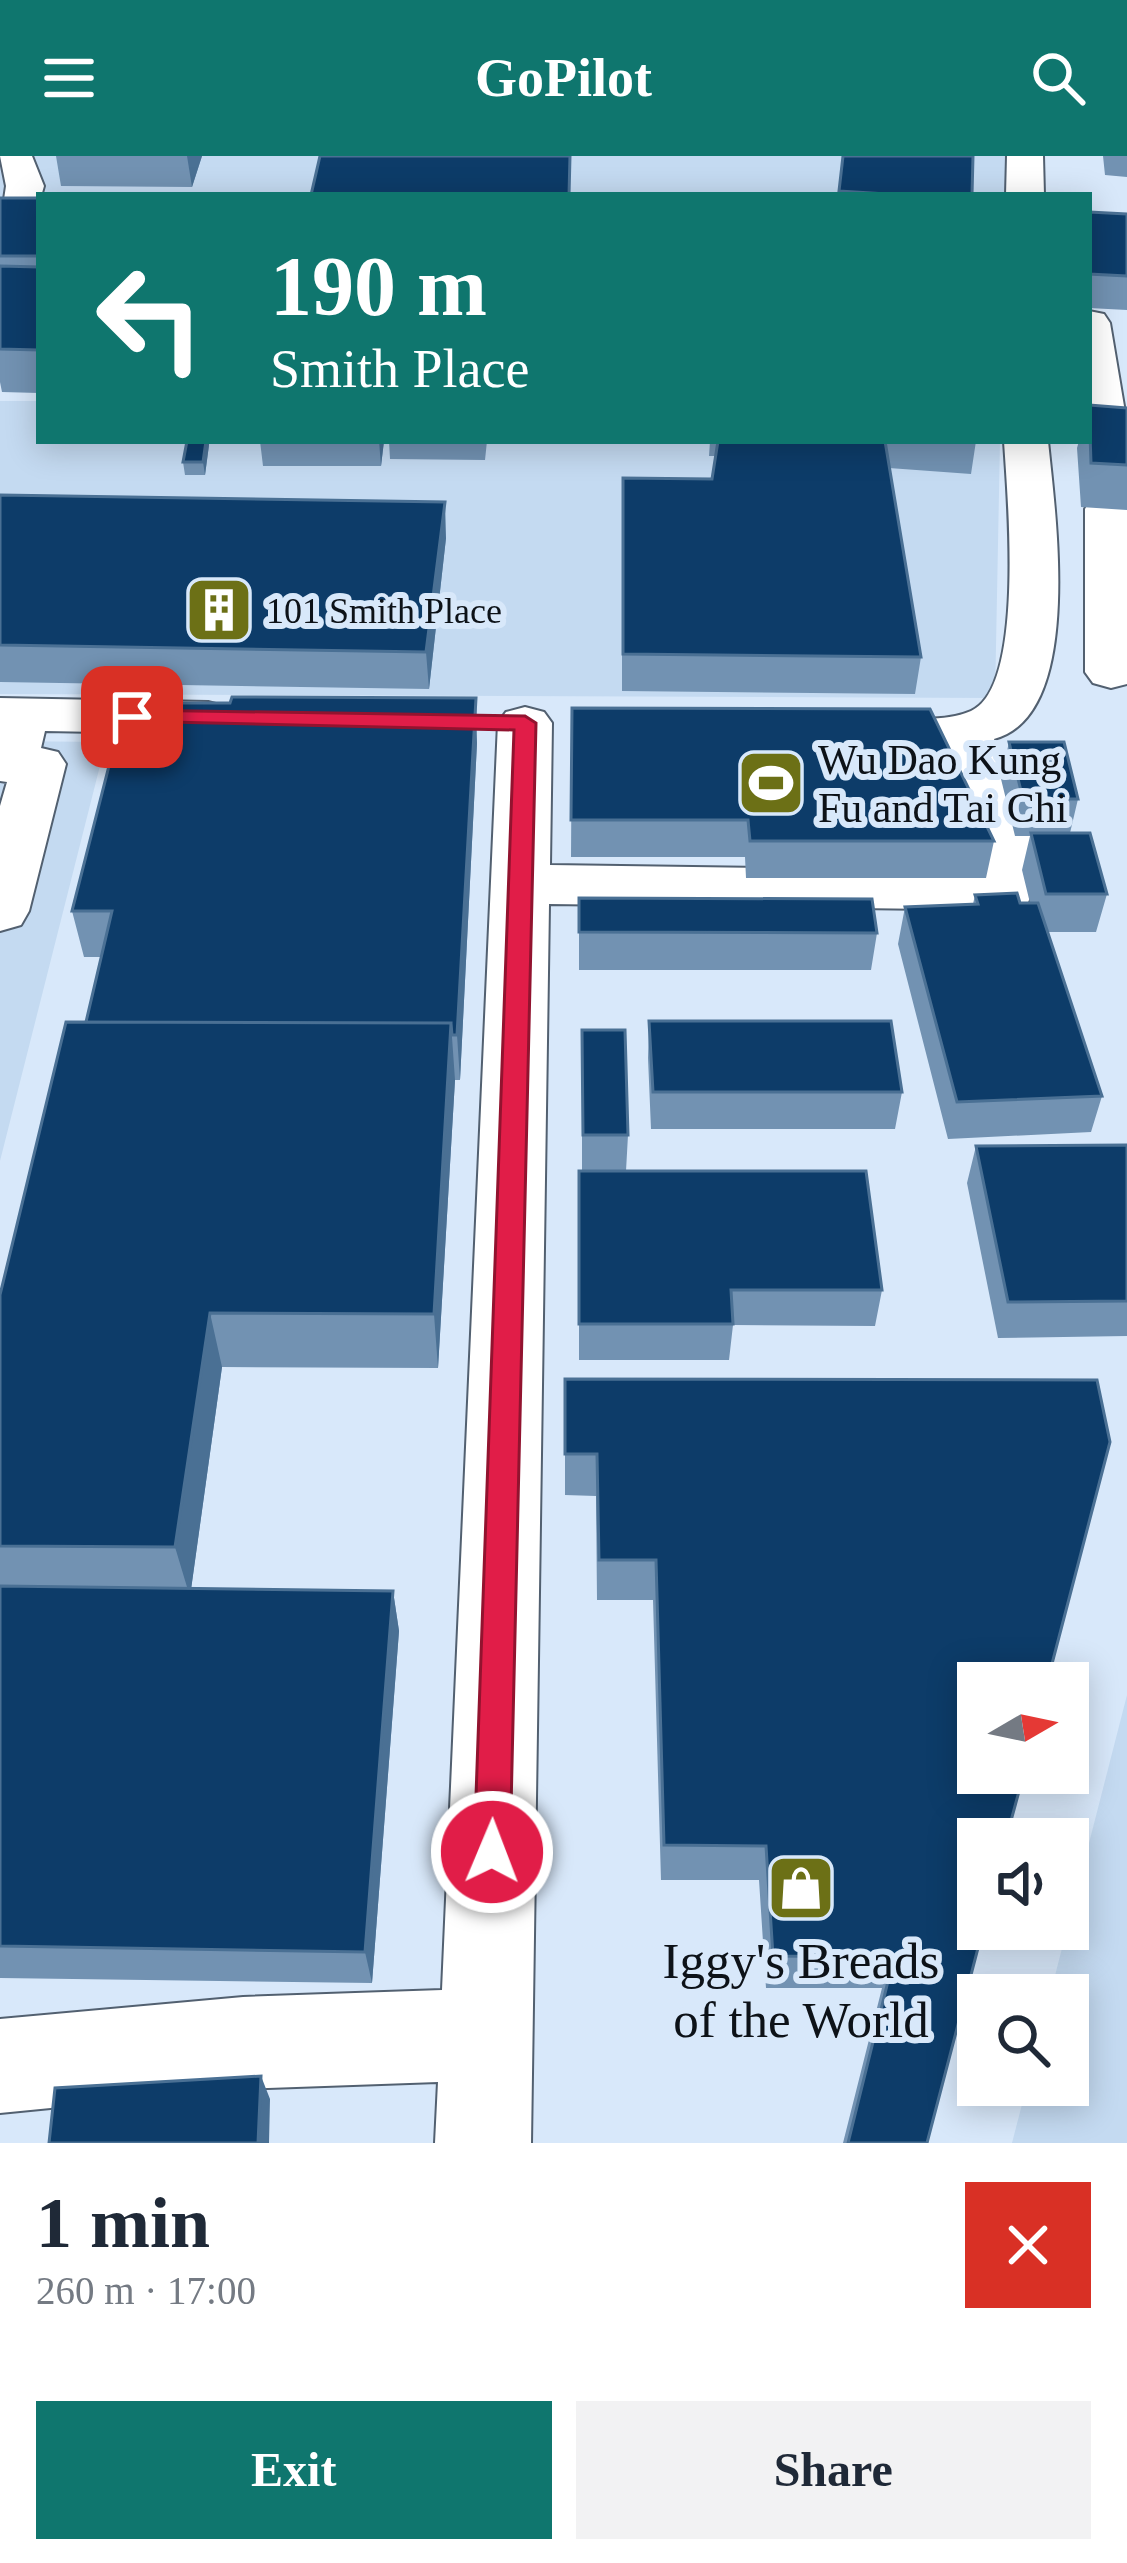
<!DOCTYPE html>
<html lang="en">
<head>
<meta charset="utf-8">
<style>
  :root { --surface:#fff; --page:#f2f2f3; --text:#1f2937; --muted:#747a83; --accent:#0f766e }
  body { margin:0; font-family:Georgia,serif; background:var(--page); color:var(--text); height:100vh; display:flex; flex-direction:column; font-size:45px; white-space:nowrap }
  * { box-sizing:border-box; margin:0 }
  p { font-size:39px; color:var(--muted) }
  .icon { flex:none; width:66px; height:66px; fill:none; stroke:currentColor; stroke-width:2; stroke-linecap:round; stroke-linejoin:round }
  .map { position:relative; height:1987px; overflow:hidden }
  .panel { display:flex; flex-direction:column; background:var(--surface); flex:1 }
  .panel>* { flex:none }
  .hud { position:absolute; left:36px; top:36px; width:1056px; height:252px; border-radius:0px; box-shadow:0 6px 30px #0003; background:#0f766e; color:#fff; overflow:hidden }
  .needle { width:78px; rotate:81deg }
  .controls { position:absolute; left:957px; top:1506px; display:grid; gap:24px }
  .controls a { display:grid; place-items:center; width:132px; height:132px; border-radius:0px; background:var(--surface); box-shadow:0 6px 30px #0003; font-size:60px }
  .pin { position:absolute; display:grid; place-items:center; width:102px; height:102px; color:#fff; margin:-51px; border-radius:24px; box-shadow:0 6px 18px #0006 }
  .me { position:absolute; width:132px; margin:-66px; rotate:1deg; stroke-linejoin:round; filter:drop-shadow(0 0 9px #0008) }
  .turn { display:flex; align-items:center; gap:42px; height:252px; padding:0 36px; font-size:54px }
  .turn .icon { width:156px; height:156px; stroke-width:2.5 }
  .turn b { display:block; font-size:84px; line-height:102px }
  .round { display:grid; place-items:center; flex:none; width:126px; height:126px; border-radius:0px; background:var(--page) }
  .overview { display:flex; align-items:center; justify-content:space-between; height:204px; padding:0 36px }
  h1 { font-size:72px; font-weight:800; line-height:90px }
  .primary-button { display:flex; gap:24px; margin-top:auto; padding:24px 36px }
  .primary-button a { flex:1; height:138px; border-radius:0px; background:var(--accent); color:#fff; font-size:48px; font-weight:800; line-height:138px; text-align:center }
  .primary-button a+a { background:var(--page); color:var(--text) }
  header { display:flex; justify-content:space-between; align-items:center; height:156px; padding:0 36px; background:var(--accent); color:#fff; font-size:54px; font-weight:800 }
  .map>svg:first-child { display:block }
</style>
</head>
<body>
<header><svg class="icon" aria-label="menu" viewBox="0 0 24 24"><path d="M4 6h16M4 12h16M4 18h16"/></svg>GoPilot<svg class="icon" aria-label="search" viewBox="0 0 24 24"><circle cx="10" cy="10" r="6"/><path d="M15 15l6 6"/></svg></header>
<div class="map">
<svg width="1127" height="1987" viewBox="0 0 1127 1987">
  <rect width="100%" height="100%" fill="#d8e8fa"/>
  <path fill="#c4daf1" d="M9 0H1007L1006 39H39L0 138V9Z
    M0 245H39V285H1000L995 542 0 538Z
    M0 585 106 586 0 1005Z
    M1127 1539V1987H1012L1027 1929H1068V1839H1050Z"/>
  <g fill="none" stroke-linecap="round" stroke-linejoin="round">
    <g stroke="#526070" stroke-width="4">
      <path id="minor" d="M0 0H32L44 30 34 65H8L2 57 6 30Z
        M1007 0H1043L1044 39H1006Z
        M1089 155 1104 158 1110 167 1127 268V302L1109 309 1093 305 1085 285H1089Z
        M1004 285H1048C1055 356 1085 559 994 583L1017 654 1046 700 1027 749 1006 754 549 748 531 1987H435L438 1926 243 1933 0 1957V1863L243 1841 442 1834 498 567 506 556 525 551 544 556 552 567 550 709 983 715 988 700 961 654 943 592 851 591 832 587 824 575 832 563C876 552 929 573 971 555 1026 531 1007 336 1004 285Z
        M1108 339 1127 347V528L1111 532 1093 527 1085 516V353L1091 343Z
        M0 542 208 546 227 551 235 562 227 573 208 578 45 575 41 592 58 596 66 608 29 755 21 769 0 775V650L7 626 0 625Z"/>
    </g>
    <use href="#minor" fill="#fff" fill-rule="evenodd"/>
  </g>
  <path fill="#7292b2" d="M56 0H202L192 31 61 30Z
    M843 0 972 39H838Z
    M1103 0H1127V21L1105 19Z
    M0 42H39V237L2 236 0 226Z
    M1089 56 1127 58V154L1089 152Z
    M1127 252V354L1081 351 1077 292 1079 285H1089Z
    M260 285H384L381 310H263Z
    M389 285H487L485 304 390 303Z
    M710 285H976L971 318 889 312 921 501 915 538 622 535V358L712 323 716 300H709Z
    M209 289 205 319H185L183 306Z
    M0 339 446 382 429 533 0 526Z
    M572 552 994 685 986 722H746L745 701H571Z
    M1009 586 1078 643 1070 677 1107 738 1096 776H1048L1102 940 1091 976 948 983 898 788 905 751 973 748 975 739 1020 747H1030L1022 714 1030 680H1015L1001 623Z
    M477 587 460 924H455L438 1212 222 1211 191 1433 393 1435 399 1475 372 1827 0 1822V1139L86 866 102 801H84L72 755Z
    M579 742 877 777 871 814H579Z
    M649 865 902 936 895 973H651L648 902Z
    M582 874 628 979 626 1015 882 1134 875 1170 733 1169 729 1204H579V1015H582Z
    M1127 989V1180L998 1182 967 1027 976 990Z
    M565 1223 1097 1224 927 1987H843L882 1832H766L759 1724H661L653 1444H597L596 1340 565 1339Z"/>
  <path fill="#4a7094" d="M187 0H202L192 31Z
    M206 285H209V289L205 319 203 306Z
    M379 285H384L381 310Z
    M445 346 446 382 429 533 426 496Z
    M476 542 477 587 460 924 457 879Z
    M451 867 455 924 438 1212 434 1158Z
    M210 1157 222 1211 190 1441 175 1391Z
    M393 1435 399 1475 372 1827 365 1796Z
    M261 1920 270 1943 269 1987H258Z"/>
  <path fill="#0d3c69" stroke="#4a7094" stroke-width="3" d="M320 0H570L569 39H311Z
    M843 0H973L972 39H903L839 35Z
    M0 42H39V100H0Z
    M1089 56 1127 58V120L1089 118Z
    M0 110 39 111V194L0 193Z
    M1089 249 1127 252V309L1091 307Z
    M187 285H206L203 306H183Z
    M718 285H885L921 501 623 498V322L712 323Z
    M0 339 445 346 426 496 0 489Z
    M232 541 476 542 457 879H452L451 867 86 866 112 755H72L125 547H230Z
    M572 552 930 553 994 685H750L748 664H571Z
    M1009 586H1064L1078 643H1023Z
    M1031 677H1090L1107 738H1046Z
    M1017 737 1020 747H1038L1102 940 957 946 905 751 978 748 975 739Z
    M579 742 872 743 877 777 579 776Z
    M649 865H891L902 936H653Z
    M66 866 451 867 434 1158 210 1157 175 1391 0 1390V1139Z
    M582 874H625L628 979H583Z
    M1127 989V1145L1008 1146 976 990Z
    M579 1015H866L882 1134H731L733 1168H579Z
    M565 1223 1097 1224 1110 1286 1047 1527H978V1617H1024L1006 1683H978V1773H983L927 1987H848L894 1801 773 1800 766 1690 664 1689 656 1404H599L597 1298H565Z
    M0 1430 393 1435 365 1796 0 1790Z
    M261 1920 258 1987H49L55 1932Z"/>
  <path fill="#e11d48" stroke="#92132f" stroke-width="3" d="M132 554 525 560 536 567 510 1696 504 1708 492 1713 479 1708 474 1696 514 574 125 565V556Z"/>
  <defs>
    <g id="building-square" transform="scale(3.45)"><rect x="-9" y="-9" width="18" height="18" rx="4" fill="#6c7016" stroke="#d8e8fa"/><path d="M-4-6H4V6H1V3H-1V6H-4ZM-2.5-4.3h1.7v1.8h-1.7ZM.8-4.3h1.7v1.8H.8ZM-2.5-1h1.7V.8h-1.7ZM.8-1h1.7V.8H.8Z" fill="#fff"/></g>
    <g id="stadium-square" transform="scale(3.45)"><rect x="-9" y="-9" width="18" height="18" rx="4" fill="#6c7016" stroke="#d8e8fa"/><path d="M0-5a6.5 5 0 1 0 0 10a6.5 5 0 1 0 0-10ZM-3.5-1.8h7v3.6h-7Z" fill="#fff"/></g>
    <g id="shop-square" transform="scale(3.45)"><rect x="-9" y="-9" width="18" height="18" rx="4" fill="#6c7016" stroke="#d8e8fa"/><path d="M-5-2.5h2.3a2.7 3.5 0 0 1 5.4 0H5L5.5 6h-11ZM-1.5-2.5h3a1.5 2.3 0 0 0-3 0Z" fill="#fff"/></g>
  </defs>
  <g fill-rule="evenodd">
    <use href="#building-square" x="219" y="454"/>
    <use href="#stadium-square" x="771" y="627"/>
    <use href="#shop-square" x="801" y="1732"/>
  </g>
  <g text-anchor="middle" stroke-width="12" stroke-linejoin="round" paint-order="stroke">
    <g font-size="36" fill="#0d1218" stroke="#d8e8fa" text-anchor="start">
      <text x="266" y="467">101 Smith Place</text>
    </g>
    <g font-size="42" fill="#0d1218" stroke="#d8e8fa" text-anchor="start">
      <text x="818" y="618">Wu Dao Kung<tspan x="818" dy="48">Fu and Tai Chi</tspan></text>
    </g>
    <g font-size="51" fill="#0d1218" stroke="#d8e8fa">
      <text x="801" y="1822">Iggy's Breads<tspan x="801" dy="59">of the World</tspan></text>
    </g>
  </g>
</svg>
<div class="controls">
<a><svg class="needle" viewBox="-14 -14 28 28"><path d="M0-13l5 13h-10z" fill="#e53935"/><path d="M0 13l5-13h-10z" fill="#747a83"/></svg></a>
<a><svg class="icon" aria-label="sound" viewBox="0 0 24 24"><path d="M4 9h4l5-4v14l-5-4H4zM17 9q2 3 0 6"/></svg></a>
<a><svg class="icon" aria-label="search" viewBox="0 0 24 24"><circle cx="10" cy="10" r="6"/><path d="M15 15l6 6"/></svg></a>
</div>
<div class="pin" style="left:132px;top:561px;background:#d93025"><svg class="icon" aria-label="arrive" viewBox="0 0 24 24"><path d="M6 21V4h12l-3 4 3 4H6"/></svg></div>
<svg class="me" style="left:492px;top:1696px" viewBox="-20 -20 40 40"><circle r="17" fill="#e11d48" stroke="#fff" stroke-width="3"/><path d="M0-11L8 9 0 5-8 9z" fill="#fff"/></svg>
<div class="hud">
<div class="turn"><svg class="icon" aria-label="left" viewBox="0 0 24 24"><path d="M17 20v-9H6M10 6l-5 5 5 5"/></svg><div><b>190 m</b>Smith Place</div></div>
</div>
</div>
<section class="panel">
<div class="overview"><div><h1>1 min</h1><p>260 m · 17:00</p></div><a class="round" style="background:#d93025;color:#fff"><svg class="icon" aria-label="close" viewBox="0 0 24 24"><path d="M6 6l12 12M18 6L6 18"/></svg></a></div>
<div class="primary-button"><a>Exit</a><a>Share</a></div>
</section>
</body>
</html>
